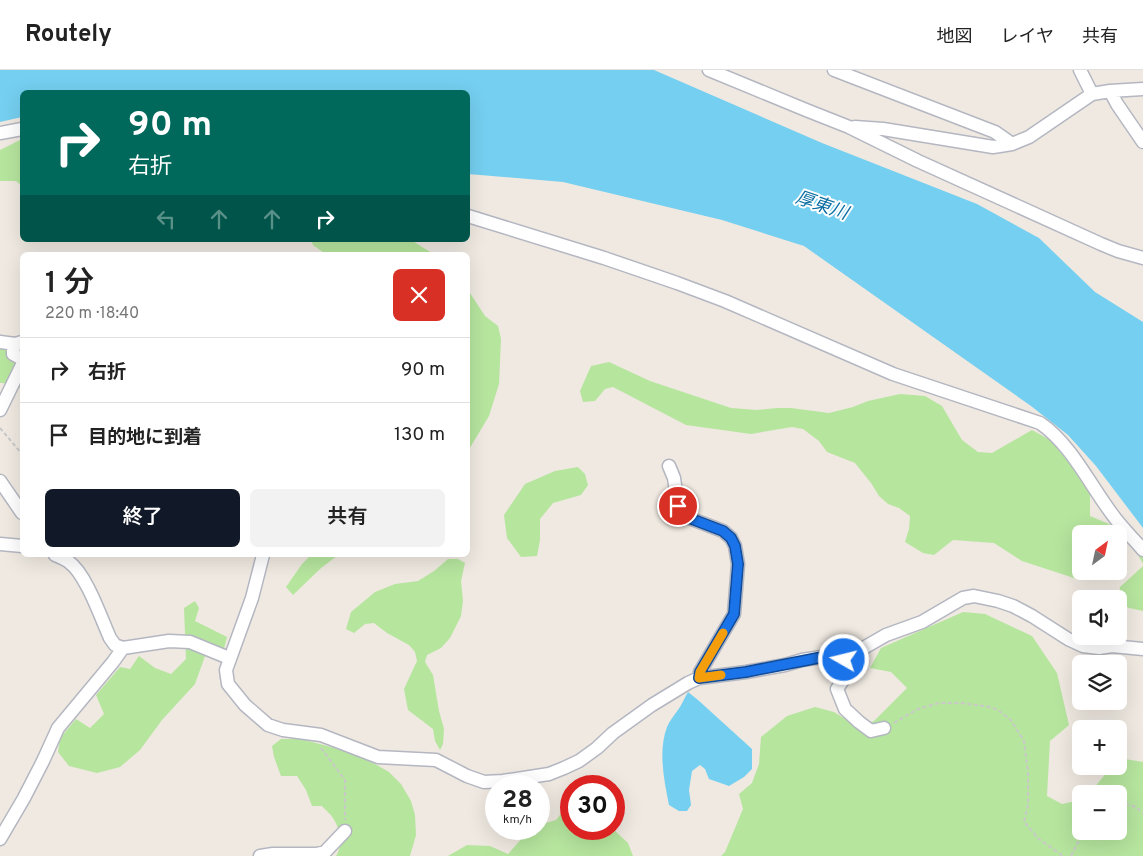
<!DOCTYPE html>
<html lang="ja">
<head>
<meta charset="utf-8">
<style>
  :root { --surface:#fff; --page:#f2f2f2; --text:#222; --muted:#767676; --line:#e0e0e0; --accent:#111827 }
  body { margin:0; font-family:Overpass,"Noto Sans JP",sans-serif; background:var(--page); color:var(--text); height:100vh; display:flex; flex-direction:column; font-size:19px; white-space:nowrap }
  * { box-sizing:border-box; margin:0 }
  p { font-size:16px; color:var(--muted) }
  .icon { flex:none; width:28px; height:28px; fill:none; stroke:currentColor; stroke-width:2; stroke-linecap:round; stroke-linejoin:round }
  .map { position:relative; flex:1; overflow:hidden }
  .panel { position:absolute; left:20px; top:182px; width:450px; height:305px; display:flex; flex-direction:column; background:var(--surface); border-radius:8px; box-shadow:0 5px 20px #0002 }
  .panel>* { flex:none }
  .top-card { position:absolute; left:20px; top:20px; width:450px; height:152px; border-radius:8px; box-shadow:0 5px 20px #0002; background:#00695c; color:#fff; overflow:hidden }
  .needle { width:32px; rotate:33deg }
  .buttons { position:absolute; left:1072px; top:455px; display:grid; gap:10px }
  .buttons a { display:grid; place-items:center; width:55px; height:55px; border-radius:8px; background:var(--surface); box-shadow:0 5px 20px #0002; font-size:25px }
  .speed { position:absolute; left:485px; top:705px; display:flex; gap:10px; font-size:25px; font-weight:700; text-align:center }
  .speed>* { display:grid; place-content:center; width:65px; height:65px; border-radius:50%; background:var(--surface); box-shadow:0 5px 20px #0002; line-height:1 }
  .speed small { font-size:12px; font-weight:400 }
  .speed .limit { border:8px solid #d22; background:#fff; color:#111 }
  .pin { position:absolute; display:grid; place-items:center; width:42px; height:42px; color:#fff; margin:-21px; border:2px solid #fff; border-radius:50%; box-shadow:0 1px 5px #0007 }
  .me { position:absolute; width:55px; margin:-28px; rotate:278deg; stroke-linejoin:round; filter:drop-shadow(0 0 4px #0008) }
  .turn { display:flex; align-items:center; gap:18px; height:105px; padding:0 25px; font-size:22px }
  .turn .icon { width:65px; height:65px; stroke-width:2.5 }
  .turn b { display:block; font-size:35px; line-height:42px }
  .lanes { display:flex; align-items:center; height:48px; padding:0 25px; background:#0003; justify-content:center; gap:25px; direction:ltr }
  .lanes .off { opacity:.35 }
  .round { display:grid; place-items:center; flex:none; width:52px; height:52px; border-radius:8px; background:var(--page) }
  .head { display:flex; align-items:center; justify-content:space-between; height:85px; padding:0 25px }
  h1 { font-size:30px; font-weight:600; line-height:38px }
  .action { display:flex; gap:10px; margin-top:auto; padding:10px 25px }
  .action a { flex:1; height:58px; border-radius:8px; background:var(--accent); color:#fff; font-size:20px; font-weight:600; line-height:58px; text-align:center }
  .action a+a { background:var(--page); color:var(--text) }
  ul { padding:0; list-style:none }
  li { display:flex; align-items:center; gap:15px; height:65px; padding:0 25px; border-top:1px solid var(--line) }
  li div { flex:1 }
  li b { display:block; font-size:19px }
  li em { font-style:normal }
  header { display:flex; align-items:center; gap:30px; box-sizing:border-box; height:70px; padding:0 25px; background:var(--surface); border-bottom:1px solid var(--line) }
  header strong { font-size:24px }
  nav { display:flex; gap:28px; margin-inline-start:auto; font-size:18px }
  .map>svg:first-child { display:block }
</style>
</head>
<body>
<header>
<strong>Routely</strong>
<nav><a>地図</a><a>レイヤ</a><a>共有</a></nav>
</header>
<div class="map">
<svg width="1143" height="786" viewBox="0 0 1143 786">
  <rect width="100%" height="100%" fill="#efe9e1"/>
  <path fill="#b6e59e" d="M22 69V116L16 111H0V80Z
    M311 170H411L435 185H327L313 175Z
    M468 220 485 246 498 256 501 269 499 314 489 346 468 381Z
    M22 276V319L3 313H0V278Z
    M609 292 650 311 731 338 757 340 777 338H791L829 343 853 337 868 331 900 324 925 326 942 336 962 370 978 382 992 383 1032 360 1050 370 1068 391 1090 421V446C1096 449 1103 451 1109 454 1123 461 1133 474 1143 485V494L1138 485 1127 472H1119V464H1081V501H1089L1077 509 1022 491 994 473 953 470 934 485 923 483 905 472 909 459 910 446 899 438 888 434 879 426 871 413 855 393 827 382 819 371 803 359 792 357 751 364 686 355 613 317 605 319 595 331 583 332 580 321 591 296Z
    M578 397 585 404 588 415 581 425 553 433 540 449V470L537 486 521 487 507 468 504 445 525 414 555 401Z
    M311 485H338L320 499 293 525 286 517 302 494Z
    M448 489H458L465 493 461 511 463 531 461 546 450 568 441 578 427 585 425 592 433 605 439 641 444 659 443 674 440 680 435 671 433 659 408 640 404 619 417 591 415 582 409 575 387 563 374 553 365 554 354 563 346 559 351 542 375 522 395 514 418 511 434 501Z
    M1143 496V541L1129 538 1119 532V529H1118L1120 517Z
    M195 531 199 538 195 551 227 567 224 579 209 575 195 614 162 650 140 680 120 697 97 703 69 696 58 682 60 668 76 649 90 658 104 644 96 625 120 597 130 599 139 586 155 598 171 604 186 589 184 538Z
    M963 542 985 544 1032 566 1057 603 1069 655 1050 671 1047 726 1062 734 1081 730V761H1119V724H1089L1112 696H1119V688L1143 692V786H721L725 782 743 739 739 724 752 713 759 694 761 667 787 646 815 637 834 642 858 657 874 651 907 618 891 602 870 598 881 578Z
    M281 669H301L346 681 375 694 389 702 401 714 411 731 415 745 416 765 410 786H336C343 776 340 758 333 748 330 743 325 740 322 736H312L306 720 297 706H281L274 687 272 676Z
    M567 736 571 737V759H613L628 773 633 786H448L467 775 490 776 508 784 530 759H539V755L556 750Z"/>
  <path fill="#75cff0" d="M0 0H654L822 73 977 134 1039 168 1095 222 1143 252V458L1096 396 1068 365 1031 336 804 176 722 150 563 112 468 104V22H22V47L0 52Z
    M688 622 698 630 752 679V699L744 707 729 716 709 709 705 699 700 695 692 701 689 720 691 735 687 741H679L669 735C664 710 658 681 667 657 670 650 676 643 680 637 683 632 685 627 688 622Z"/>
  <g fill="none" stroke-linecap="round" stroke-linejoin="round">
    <g stroke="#b4b7c1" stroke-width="15">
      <path id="minor" d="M709 0 806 40 849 57 918 91 1101 174 1118 181 1143 188
        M834 0 995 62 1012 74
        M1080 0 1092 24
        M1110 21 1117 34 1143 72
        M855 57 883 59 993 77 1012 74 1029 67 1092 24 1110 21 1143 19
        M0 63 22 59
        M468 146 604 188 677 213 725 231 893 304 1040 353C1071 374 1090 415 1112 444 1121 457 1133 468 1143 480
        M0 272 15 274 22 272
        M15 274 13 281V284L22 289
        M0 340 22 295
        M669 396 674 408 678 436 682 443 689 448 723 461 731 468 735 476 738 494 734 544 700 602 699 608
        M0 411 22 443
        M0 474 22 476
        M55 485C60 487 65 489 69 492 86 504 101 548 110 568L115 575 123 578 169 571 190 572 229 588
        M263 485 252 528 226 600 228 614 245 635 268 655 283 660 321 665 378 687 436 690 467 706 484 712 503 711 549 704 564 698 579 691 597 678 613 663 652 635 688 613 699 608 746 602 785 595 802 590 828 586 842 585 848 584 860 580 886 565 922 552 963 528 974 526 998 531 1013 536 1032 546 1068 569 1083 576 1099 578 1112 576 1143 579
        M842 585 851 598 837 619 845 639 859 652 871 661 884 658
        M0 769 24 728 43 691 58 658 113 592 123 578
        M260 786 273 784H316L325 782 345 761"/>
    </g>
    <path stroke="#c9c9c9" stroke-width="2" stroke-dasharray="4 2.5" stroke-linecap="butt" d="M0 358 22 384
      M894 653 918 639 939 633H961L991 637 998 640 1011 650 1024 671 1028 703V735L1024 752 1039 769 1063 786
      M321 678 345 710V750
      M1119 732 1136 737 1143 743
      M1071 786 1084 761"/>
    <use href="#minor" stroke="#fff" stroke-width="12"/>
  </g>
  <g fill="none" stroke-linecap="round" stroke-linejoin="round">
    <g stroke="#114b97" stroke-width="12">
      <path id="route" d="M678 436 682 443 689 448 723 461 731 468 735 476 738 494 734 544 700 602 699 608 746 602 828 586H842L844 590"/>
    </g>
    <use href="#route" stroke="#1a73e8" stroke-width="9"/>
    <path stroke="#f59e0b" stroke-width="9" d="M721 605 699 608 700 602 723 563"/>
  </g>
  <g text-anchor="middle" stroke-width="4" stroke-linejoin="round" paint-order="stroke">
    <g font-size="18" font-style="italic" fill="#0d6fa3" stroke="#fff">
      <text transform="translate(822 135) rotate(19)" y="6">厚東川</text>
    </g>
  </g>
</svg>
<div class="buttons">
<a><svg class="needle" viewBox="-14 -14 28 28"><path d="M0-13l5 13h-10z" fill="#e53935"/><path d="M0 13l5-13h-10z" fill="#767676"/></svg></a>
<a><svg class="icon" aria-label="sound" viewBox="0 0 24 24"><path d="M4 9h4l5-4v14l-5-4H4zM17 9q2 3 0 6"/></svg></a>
<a><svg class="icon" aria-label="layers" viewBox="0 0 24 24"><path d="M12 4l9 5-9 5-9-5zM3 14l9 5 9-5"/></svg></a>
<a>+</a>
<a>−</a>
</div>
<div class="speed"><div>28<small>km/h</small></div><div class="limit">30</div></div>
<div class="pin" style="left:678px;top:436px;background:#d93025"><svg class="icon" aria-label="arrive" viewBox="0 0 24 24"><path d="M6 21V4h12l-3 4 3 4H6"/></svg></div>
<svg class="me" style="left:844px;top:590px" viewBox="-20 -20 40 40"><circle r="17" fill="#1a73e8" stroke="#fff" stroke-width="3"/><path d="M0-11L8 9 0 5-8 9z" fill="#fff"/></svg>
<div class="top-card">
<div class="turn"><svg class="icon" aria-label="right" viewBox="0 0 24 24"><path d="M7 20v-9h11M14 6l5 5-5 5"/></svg><div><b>90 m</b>右折</div></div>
<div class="lanes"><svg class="icon off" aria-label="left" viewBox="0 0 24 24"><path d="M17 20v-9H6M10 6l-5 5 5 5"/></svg><svg class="icon off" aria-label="ahead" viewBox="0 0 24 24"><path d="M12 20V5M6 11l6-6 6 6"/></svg><svg class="icon off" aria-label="ahead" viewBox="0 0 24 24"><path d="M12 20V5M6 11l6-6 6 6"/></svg><svg class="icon" aria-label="right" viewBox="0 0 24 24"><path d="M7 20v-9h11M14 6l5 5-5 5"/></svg></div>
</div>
<section class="panel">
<div class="head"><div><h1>1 分</h1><p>220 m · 18:40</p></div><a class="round" style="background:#d93025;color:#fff"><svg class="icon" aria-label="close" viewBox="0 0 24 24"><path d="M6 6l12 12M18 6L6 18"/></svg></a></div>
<ul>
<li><svg class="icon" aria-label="right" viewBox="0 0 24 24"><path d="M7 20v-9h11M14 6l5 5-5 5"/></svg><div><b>右折</b></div><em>90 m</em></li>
<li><svg class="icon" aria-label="arrive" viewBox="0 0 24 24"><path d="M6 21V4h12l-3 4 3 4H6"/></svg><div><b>目的地に到着</b></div><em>130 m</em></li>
</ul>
<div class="action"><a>終了</a><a>共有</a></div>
</section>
</div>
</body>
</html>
